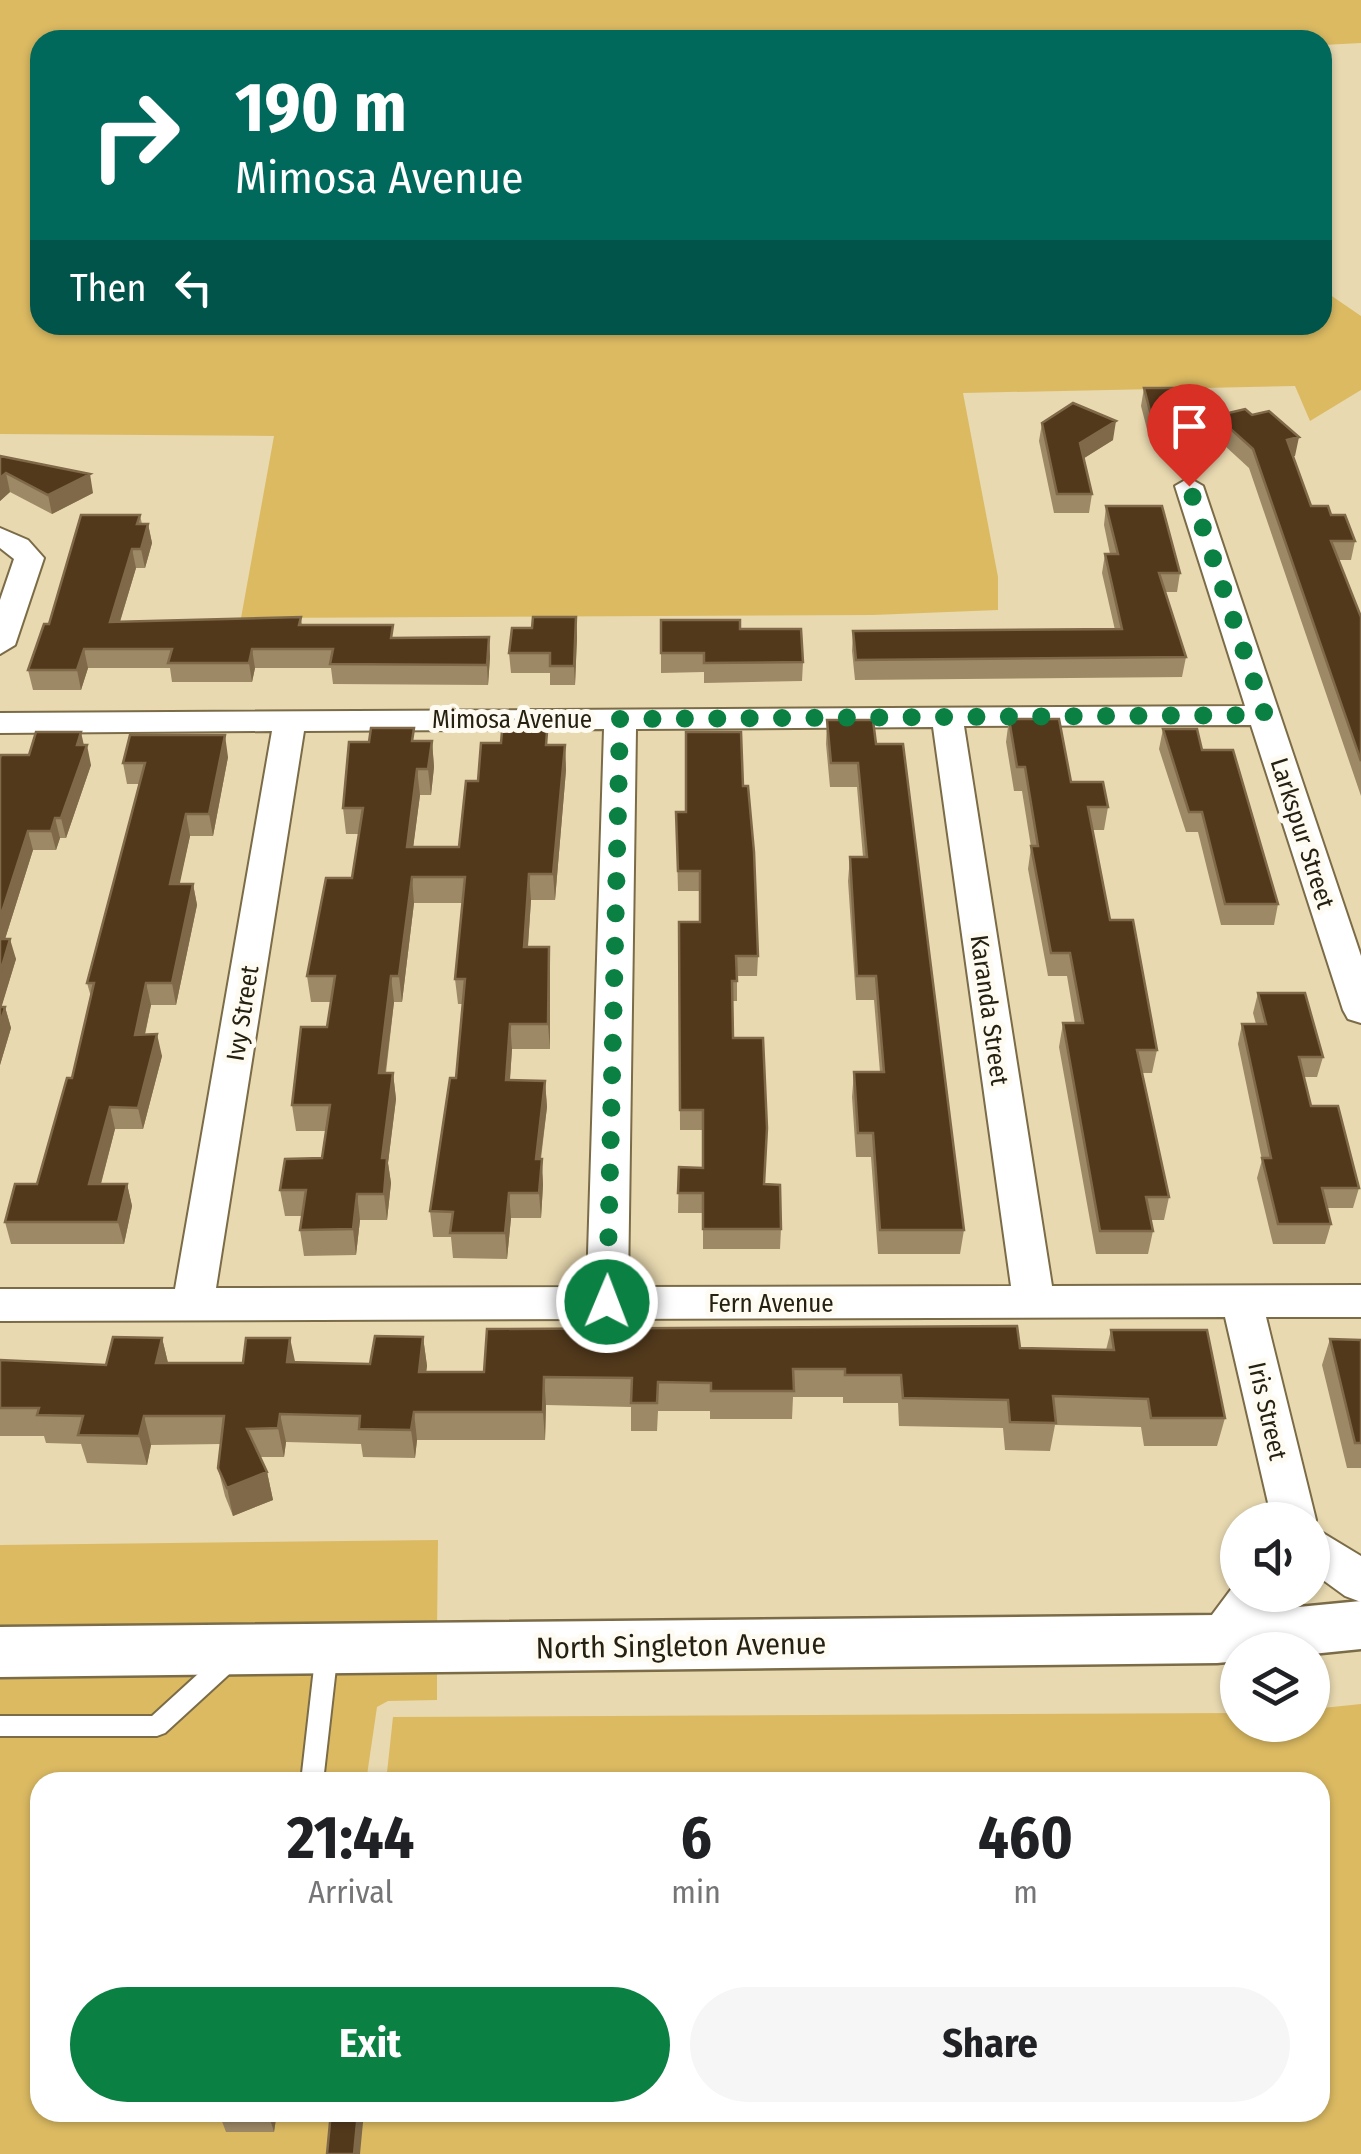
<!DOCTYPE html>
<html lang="en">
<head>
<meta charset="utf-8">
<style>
  :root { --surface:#fff; --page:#f6f6f6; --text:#202124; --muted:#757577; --accent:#0b8043 }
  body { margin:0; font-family:"Fira Sans Condensed",sans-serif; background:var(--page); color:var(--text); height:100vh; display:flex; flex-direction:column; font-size:38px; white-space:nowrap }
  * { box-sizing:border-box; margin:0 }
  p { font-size:32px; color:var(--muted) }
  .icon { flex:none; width:55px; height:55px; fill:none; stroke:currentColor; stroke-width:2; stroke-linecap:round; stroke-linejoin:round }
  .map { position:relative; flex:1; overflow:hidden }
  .side { position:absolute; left:30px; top:1772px; width:1300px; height:350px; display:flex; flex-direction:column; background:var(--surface); border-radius:30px; box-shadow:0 2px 8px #0004 }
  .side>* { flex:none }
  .hud { position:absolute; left:30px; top:30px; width:1302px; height:305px; border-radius:30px; box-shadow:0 2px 8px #0004; background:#00695c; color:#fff; overflow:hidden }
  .tools { position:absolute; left:1220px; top:1502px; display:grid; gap:20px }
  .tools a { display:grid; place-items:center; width:110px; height:110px; border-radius:50%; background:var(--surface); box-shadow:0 2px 8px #0004; font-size:50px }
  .pin { position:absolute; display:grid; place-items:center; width:85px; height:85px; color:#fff; margin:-102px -42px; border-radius:50% 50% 50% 0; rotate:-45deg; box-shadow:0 0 10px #0007 }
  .pin .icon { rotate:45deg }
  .me { position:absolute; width:110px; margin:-55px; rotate:1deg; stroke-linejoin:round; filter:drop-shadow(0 0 8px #0008) }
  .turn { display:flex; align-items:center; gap:35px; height:210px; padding:0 40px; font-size:45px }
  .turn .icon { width:130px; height:130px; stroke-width:2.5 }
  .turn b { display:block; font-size:70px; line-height:85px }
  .then { display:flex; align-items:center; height:95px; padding:0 40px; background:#0003; gap:20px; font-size:38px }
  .eta { display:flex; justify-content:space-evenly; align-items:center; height:170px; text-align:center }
  .eta b { font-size:60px; font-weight:700; line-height:70px }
  .action { display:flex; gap:20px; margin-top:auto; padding:20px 40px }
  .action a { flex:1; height:115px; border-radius:60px; background:var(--accent); color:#fff; font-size:40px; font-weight:700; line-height:115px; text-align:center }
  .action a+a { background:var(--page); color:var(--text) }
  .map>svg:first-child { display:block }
</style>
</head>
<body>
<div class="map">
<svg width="1361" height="2154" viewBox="0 0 1361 2154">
  <rect width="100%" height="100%" fill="#e8d9b0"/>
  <path fill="#dbba62" d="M0 0H1361V43L1323 45 1322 40H40V325H1322L1323 290 1361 316V390L1310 421 1295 386 963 393 998 577V610L873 615 241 618 274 436 0 434Z
    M438 1540 437 1631 0 1634V1545Z
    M437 1666V1700L388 1701 377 1707 366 1782H40V2112L332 2113 328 2154H0V1670Z
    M1361 1704V2154H351L355 2112H1320V1782H386L393 1717 1237 1713 1238 1725H1312L1313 1709Z"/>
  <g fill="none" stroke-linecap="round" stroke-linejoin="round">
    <g stroke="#7b6c47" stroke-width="4">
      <path id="service" d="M327 1640 335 1643 338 1650 323 1782H301L316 1650 319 1643Z
        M229 1650 237 1653 240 1660 237 1667 165 1733 157 1736H0V1716H152L221 1653Z"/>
    </g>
    <g stroke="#7b6c47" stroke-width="4">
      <path id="minor" d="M1189 478 1203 486 1361 956V1023L1348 1019 1343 1010 1251 725 964 726 1052 1286 1361 1285V1317H1266L1316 1520 1313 1527 1361 1556V1602L1345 1596 1312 1572V1520H1272L1225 1317 0 1321V1289H175L272 731 0 733V713L1245 706 1175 486ZM933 727 1011 1286 628 1287 636 729ZM604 729 587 1287 216 1288 304 731Z
        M0 528 28 540 44 558 15 645 0 654V600L14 559 0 548Z
        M1238 1580V1595H1274C1260 1625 1236 1666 1201 1653L1194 1639Z"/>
    </g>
    <g stroke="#7b6c47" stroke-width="5">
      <path id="tertiary" d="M1361 1601V1649L1312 1654V1650H1238V1661L1217 1663 0 1677V1627L1217 1615Z"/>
    </g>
    <use href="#service" fill="#fff" fill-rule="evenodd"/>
    <use href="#minor" fill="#fff" fill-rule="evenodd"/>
    <use href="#tertiary" fill="#fff" fill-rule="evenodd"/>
  </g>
  <path fill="#9d8966" d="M1144 388 1194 415 1191 433H1148L1141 406Z
    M1216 416 1295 456H1293L1311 506 1331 515 1355 541 1351 560H1338L1361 617V796L1249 468 1212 434Z
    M1042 423 1113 440 1084 458 1092 494 1089 513H1054L1039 441Z
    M0 456 93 493 52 514 10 492 0 501Z
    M1106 506 1180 573 1177 592H1165L1186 657 1182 677 855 680 852 651 853 631 1115 630 1102 573 1105 554H1110L1104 525Z
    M140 515 142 524H148L152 543 145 568H136L120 622 301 617 302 625 395 638 489 637 490 657 488 685 333 684 331 668H255L252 682H172L170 668H88L81 690H33L28 670 49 624Z
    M576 617 577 637 575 685H550V673H511L509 653 532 628Z
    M661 620 740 629 803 662 802 681 704 683V672L661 673Z
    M1009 719 1071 782 1108 807 1104 830H1093L1110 920 1157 1050 1152 1073H1142L1169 1197 1164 1220H1151L1153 1231 1148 1254H1096L1059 1047 1063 1023H1075L1067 976H1048L1028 869 1031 847 1022 791H1014L1006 742Z
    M827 720 876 744 964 1230 960 1254H878L871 1157H856L852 1097 854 1072H880L874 1000H856L848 881 850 857H863L857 787H830L826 744Z
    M1163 729 1202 750 1278 904 1274 925H1221L1198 832H1186L1159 749Z
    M415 741H432L434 767 431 795H420L413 847H459L478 781 549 745H565L566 770 555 900H531L528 947H549L550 1049H512L510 1080 545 1081 547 1107 541 1159 543 1185 541 1218H511L507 1259 453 1258 451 1237H433L430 1211 456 1078 463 1004H458L455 979 463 903H414L402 1002H394L386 1073H393L396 1099 388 1163 391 1183 387 1220H360L356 1255 304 1256 300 1230 302 1216H285L280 1190 322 1158 327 1131H296L292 1105 327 1027 331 1002H311L307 976 352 878 359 834H346L343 808Z
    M29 755 91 765 66 838H60L56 850H33L5 939 16 959 1 1007H5L11 1028 0 1065V758Z
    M228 757 213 836H190L179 884H193L197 905 176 1005H151L145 1035 162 1056 143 1129H115L101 1184H127L132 1206 124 1244H11L5 1222 37 1184 72 1078 91 997 87 983 140 784H127L123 763Z
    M743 786 758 956 757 976H737V1001H732L733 1038 764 1184 781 1229 780 1249H703V1213H678L679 1167 703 1168V1130H680L679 922H700V891H678L676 812H686Z
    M1258 993 1323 1057 1317 1077H1304L1311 1106 1359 1188 1353 1208H1327L1331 1224 1325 1244H1273L1257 1178 1262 1160 1238 1044 1242 1024H1256L1253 1013Z
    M1111 1330 1225 1418 1217 1446H1144L1141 1427 1055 1425 1050 1451 1005 1450 1003 1428 899 1426 898 1403H843V1397H793L792 1419H710V1411H658L657 1431H631V1407L546 1405 545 1440H417L415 1458 363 1457 361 1444 286 1442 284 1457H260L267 1472 273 1500 233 1516 225 1496 218 1468 221 1444 151 1445 147 1465 87 1463 81 1444 46 1443 44 1436H0V1360L106 1365 162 1338 168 1363 295 1362 370 1364 423 1337 427 1366 426 1372H484L1020 1348 1106 1350Z
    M1330 1339 1361 1340V1468H1347L1322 1365Z
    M277 2112 274 2132H226L220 2116Z"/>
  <path fill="#7f6948" d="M1116 421 1113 440 1078 462 1080 443Z
    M1299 437 1295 456 1283 459 1287 440Z
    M6 473 10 492 0 501V478Z
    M90 474 93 493 52 514 48 495Z
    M148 524 152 543 145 568 141 549Z
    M132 549 136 568 114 641 110 622Z
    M576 617 577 637 575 685 574 666Z
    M489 637 490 657 488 685 487 665Z
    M84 649 88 668 81 690 77 670Z
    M252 649 255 668 252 682 249 663Z
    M81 732 85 750 87 745 91 765 66 838 61 818Z
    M225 735 228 757 213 836 209 814Z
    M432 741 434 767 431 795 428 769Z
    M565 745 566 770 555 900 553 874Z
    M417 769 420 795 410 872 407 847Z
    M186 814 190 836 175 906 170 884Z
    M55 818 60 838 56 850 51 831Z
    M28 831 33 850 0 955V918Z
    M529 874 531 900 526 973 524 947Z
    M412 877 414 903 402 1002 399 976Z
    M193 884 197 905 176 1005 172 983Z
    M10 939 16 959 0 1012V973Z
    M549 947 550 973V1049L548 1024Z
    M391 976 394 1002 382 1099 379 1073Z
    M146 983 151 1005 140 1056 135 1035Z
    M5 1007 11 1028 0 1065V1025Z
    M510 1024 512 1049 508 1106 506 1080Z
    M157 1034 162 1056 143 1129 138 1108Z
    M393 1073 396 1099 388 1163 391 1183 387 1220 384 1194 382 1158Z
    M545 1081 547 1107 537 1185 536 1159Z
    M110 1107 115 1129 95 1206 89 1184Z
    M542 1159 543 1185 541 1218 539 1193Z
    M127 1184 132 1206 124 1244 118 1222Z
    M509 1193 511 1218 507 1259 505 1233Z
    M357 1194 360 1220 356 1255 353 1229Z
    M423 1337 427 1366 422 1401 419 1372Z
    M162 1338 169 1367 156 1363Z
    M290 1338 296 1366 287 1362Z
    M544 1377 546 1405 545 1440 543 1412Z
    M414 1412 417 1440 415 1458 411 1430Z
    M280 1414 286 1442 284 1457 278 1428Z
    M144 1416 151 1445 147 1465 139 1436Z
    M267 1472 273 1500 233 1516 227 1488Z
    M270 2112H277L274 2132 269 2116Z
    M358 2112H364L360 2154H354Z"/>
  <path fill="#52391c" stroke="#7f6948" stroke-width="2.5" d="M1144 388H1186L1194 415H1151Z
    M1073 403 1116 421 1080 443 1092 494H1057L1042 423Z
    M1245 409 1252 415 1269 411 1299 437 1287 440 1311 506H1328L1331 515H1345L1355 541H1331L1361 617V761L1253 449 1216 416Z
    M0 456 90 474 48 495 6 473 0 478Z
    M1106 506H1162L1180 573H1159L1186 657 856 660 853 631 1122 629 1105 554H1118Z
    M81 515H140L137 524H148L141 549H132L110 622 301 617 299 625H393L391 638 489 637 487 665 330 664 333 649H252L249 663H168L172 649H84L77 670H28L44 624H49Z
    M533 617H576L574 666H550V653H509L512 628H532Z
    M661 620H740V629H801L803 662 704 663V653H661Z
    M548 719 546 745H565L553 874H529L524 947H549L548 1024H510L506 1080 545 1081 536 1159H542L539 1193H509L505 1233H450L453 1212 430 1211 450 1078H456L465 979H455L465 877H412L399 976H391L379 1073H393L382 1158H387L384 1194H357L353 1229 300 1230 306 1190H280L285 1159 322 1158 330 1105H292L301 1027H327L335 976H307L326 878H352L363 808H343L349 742H369L371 728H414L412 741H432L428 769H417L407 847H459L466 781H478L481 743H501L503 720Z
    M1009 719H1059L1071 782H1103L1108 807H1088L1110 920H1133L1157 1050H1137L1169 1197H1146L1153 1231H1100L1063 1023H1083L1070 953H1051L1031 846H1038L1025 767H1017Z
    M827 720H873L876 744H903L964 1230H880L873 1133H858L854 1072H884L876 976H857L850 857H867L858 763H831Z
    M1163 729H1197L1202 750H1233L1278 904H1225L1202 812H1189Z
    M36 732H81L77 745H87L61 818H55L51 831H28L0 918V758L1 755H29Z
    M686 732H741L743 786H748L754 852 758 956H736L737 981H732L733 1038H763L767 1128 764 1184 780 1185 781 1229H703V1193H678L679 1167 703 1168V1110H680L679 922H700V871H678L676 812H686Z
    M130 735H225L209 814H186L170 884H193L172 983H146L135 1035 157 1034 138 1108 110 1107 89 1184H127L118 1222H5L15 1184H37L67 1078H72L94 983H87L145 763H123Z
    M0 939H10L0 973Z
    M1258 993H1305L1323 1057H1299L1311 1106H1338L1359 1188H1322L1331 1224H1278L1262 1158H1271L1242 1024H1266Z
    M0 1007H5L0 1025Z
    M1017 1326 1020 1348 1114 1350 1111 1330H1207L1225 1418H1151L1148 1399 1053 1396 1056 1423 1010 1422 1008 1400 903 1398 901 1375H845V1369H793L794 1391H711V1383L658 1382 657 1403H631L632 1378 544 1377 543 1412H414L411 1430 359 1429 360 1416 280 1414 278 1428 247 1429 267 1472 227 1488 218 1468 224 1416H144L139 1436 78 1435 83 1416 37 1415 39 1408H0V1360L106 1365 113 1337 162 1338 156 1363H243L246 1338H290L287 1362 370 1364 375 1336 423 1337 419 1372H484L487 1329Z
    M1330 1339 1361 1340V1443H1355Z
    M220 2112H270L269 2116H220Z
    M331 2112H358L354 2154H327Z"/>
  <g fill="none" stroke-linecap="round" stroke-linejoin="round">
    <path stroke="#0b8043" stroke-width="18" stroke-dasharray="0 32.4" d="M607 1302 620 719 1265 715 1189 486"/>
  </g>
  <g text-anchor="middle" stroke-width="10" stroke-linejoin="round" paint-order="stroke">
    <g font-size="25" fill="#262010" stroke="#fefbf2">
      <text x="512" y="728">Mimosa Avenue</text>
      <text transform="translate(1303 833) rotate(72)" y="9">Larkspur Street</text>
      <text transform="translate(990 1010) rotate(82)" y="9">Karanda Street</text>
      <text transform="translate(242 1013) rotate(-81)" y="9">Ivy Street</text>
      <text x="771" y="1312">Fern Avenue</text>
      <text transform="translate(1268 1411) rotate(77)" y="9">Iris Street</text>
    </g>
    <g font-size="30" fill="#262010" stroke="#fefbf2">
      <text transform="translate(681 1646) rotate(-1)" y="10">North Singleton Avenue</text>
    </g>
  </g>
</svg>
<div class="tools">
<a><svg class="icon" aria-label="sound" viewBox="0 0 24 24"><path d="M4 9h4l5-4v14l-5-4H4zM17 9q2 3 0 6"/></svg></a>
<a><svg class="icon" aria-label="layers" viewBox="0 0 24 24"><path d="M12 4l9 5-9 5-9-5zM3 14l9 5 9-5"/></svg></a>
</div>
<div class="pin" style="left:1189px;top:486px;background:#d93025"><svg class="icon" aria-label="arrive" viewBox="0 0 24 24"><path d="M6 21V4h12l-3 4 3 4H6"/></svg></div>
<svg class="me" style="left:607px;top:1302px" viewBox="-20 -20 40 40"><circle r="17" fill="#0b8043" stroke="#fff" stroke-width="3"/><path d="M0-11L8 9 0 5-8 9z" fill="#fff"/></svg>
<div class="hud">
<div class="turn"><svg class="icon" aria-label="right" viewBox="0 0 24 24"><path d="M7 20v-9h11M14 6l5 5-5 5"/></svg><div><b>190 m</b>Mimosa Avenue</div></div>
<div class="then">Then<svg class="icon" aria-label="left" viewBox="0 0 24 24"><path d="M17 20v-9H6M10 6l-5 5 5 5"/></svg></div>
</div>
<section class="side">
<div class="eta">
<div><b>21:44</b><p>Arrival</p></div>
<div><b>6</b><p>min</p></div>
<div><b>460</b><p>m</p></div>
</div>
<div class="action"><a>Exit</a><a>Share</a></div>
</section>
</div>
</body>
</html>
